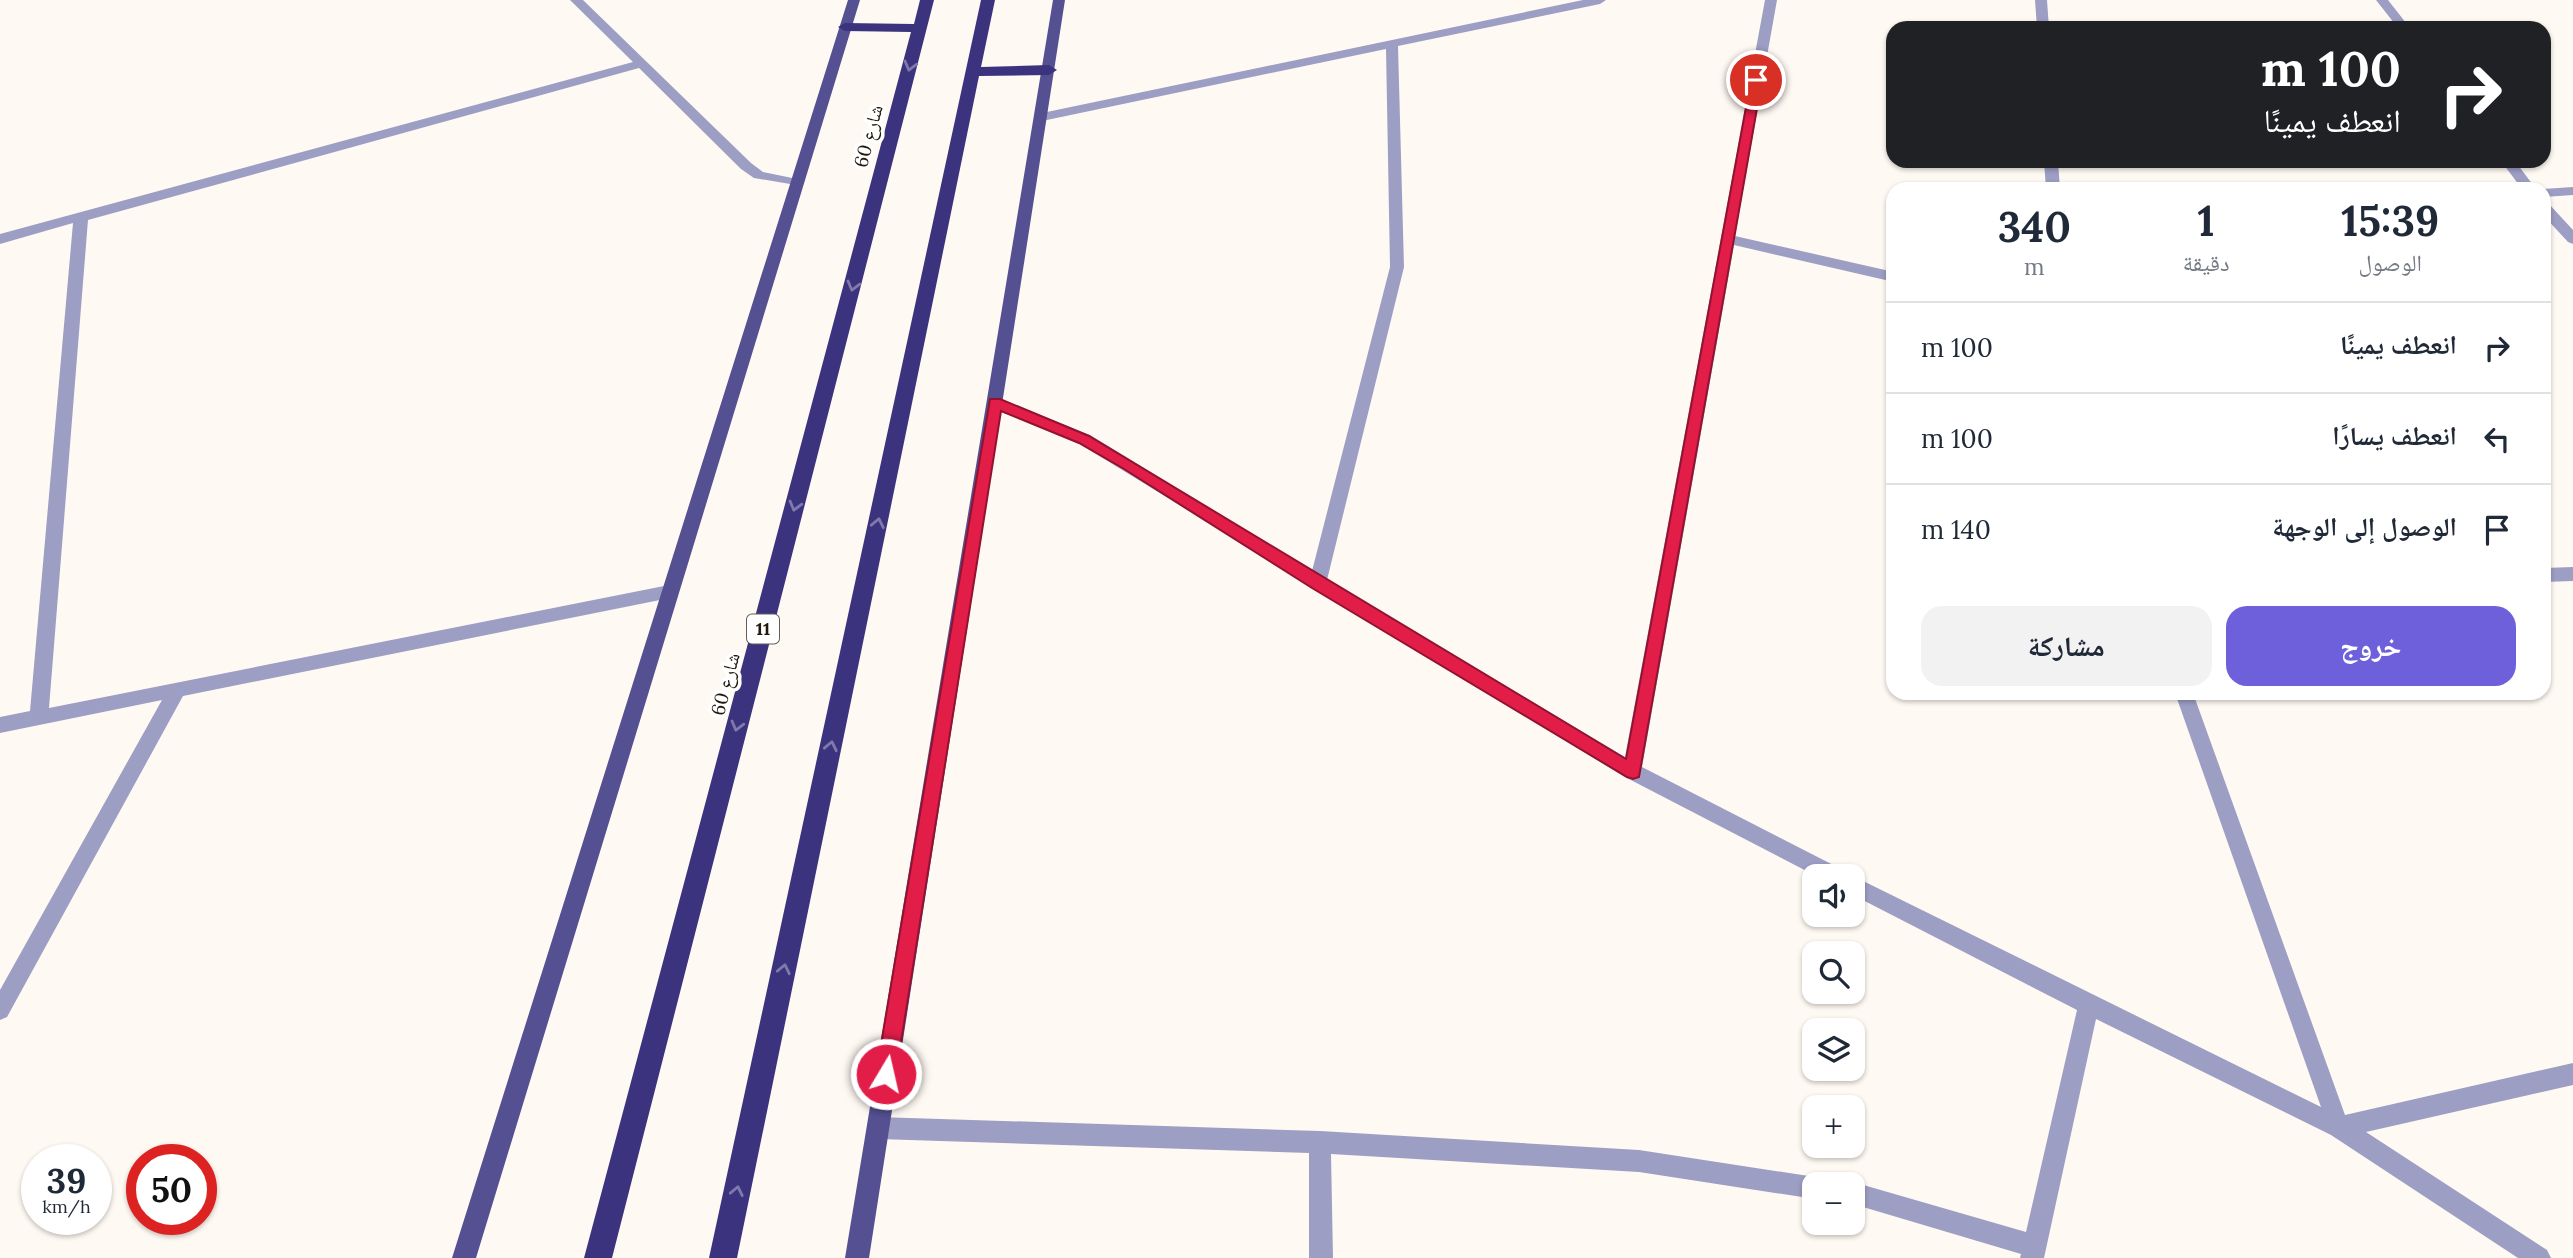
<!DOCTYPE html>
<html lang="ar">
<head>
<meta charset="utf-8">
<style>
  :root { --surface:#fff; --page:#f2f2f3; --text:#1f2937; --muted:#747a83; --line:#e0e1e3; --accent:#6e60da }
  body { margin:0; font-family:Lora,"Noto Naskh Arabic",serif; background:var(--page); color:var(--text); direction:rtl; height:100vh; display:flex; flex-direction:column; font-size:26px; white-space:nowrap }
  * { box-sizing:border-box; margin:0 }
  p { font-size:23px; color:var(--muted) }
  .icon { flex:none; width:38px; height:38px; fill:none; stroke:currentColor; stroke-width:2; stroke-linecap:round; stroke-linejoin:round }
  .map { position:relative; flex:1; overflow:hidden; direction:ltr }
  .drawer { position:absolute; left:1886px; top:182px; width:665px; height:518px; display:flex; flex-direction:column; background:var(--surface); border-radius:21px; box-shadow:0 2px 5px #0004; direction:rtl }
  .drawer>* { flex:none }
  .banner { position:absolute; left:1886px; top:21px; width:665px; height:147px; border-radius:21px; box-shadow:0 2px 5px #0004; direction:rtl; background:#202124; color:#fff; overflow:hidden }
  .controls { position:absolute; left:1802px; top:864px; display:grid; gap:14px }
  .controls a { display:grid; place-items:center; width:63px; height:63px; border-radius:14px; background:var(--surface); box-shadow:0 2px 5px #0004; font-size:35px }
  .speed { position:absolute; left:21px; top:1144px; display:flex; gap:14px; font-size:35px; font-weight:700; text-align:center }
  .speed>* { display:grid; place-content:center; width:91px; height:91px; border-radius:50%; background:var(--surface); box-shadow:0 2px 5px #0004; line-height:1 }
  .speed small { font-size:18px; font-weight:400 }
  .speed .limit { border:10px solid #d22; background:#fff; color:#111 }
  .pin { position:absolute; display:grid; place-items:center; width:60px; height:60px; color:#fff; margin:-30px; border:4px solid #fff; border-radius:50%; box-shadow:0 2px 7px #0007 }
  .me { position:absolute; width:77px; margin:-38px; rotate:9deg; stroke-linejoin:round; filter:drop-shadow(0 0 5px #0008) }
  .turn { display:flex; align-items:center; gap:24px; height:147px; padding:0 35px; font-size:32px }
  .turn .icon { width:91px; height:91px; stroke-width:2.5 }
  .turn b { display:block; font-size:49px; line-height:60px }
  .eta { display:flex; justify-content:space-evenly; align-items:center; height:119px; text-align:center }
  .eta b { font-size:42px; font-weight:700; line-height:49px }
  .button { display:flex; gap:14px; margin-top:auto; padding:14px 35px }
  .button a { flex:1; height:80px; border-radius:21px; background:var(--accent); color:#fff; font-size:28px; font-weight:700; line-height:80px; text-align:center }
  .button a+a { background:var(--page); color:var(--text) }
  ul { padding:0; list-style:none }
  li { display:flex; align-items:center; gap:21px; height:91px; padding:0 35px; border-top:2px solid var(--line) }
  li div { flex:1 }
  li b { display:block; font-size:26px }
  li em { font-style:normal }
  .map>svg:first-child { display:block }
</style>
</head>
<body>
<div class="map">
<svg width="2573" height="1258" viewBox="0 0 2573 1258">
  <rect width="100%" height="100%" fill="#fff9f3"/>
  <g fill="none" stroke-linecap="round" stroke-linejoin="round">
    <path fill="#9d9ec4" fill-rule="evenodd" d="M570 0H583L751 163 763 172 802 180V186L754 178 741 169 639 68 88 220 49 708 669 585 675 587 678 592 675 597 183 696 7 1017 0 1020V990L162 700 0 733V717L30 711 73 223 0 244V234L633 62Z
      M1583 0H1606L1600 4 1398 46 1404 267 1327 580 1625 757 1765 0H1777L1735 236 1894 272V282L1734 245 1642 767 1845 871 1848 877H1818L1625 777 1078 443 990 407 987 403 990 399H1000L1090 435 1312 571 1390 267 1386 49 1042 121 1036 117 1042 113Z
      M2035 0H2047L2049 28H2037Z
      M2376 0H2388L2410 28H2398Z
      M2044 161H2058L2060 189H2046Z
      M2501 161H2515L2536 189H2522Z
      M2573 187V195L2544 197 2543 189Z
      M2544 203 2549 204 2573 230V244L2568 242 2544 216Z
      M2573 567V581L2544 582V568Z
      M2175 693H2193L2345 1115 2573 1063V1085L2366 1132 2547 1250 2551 1258H2518L2331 1135 2096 1019 2044 1258H2020L2021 1254 1853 1204V1185H1846L1853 1182 2026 1232 2077 1010 1853 895V877H1851L1853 876 2321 1107Z
      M878 1117 1320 1131 1639 1150 1815 1177 1823 1180 1825 1185H1815V1199L1639 1172 1331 1154 1333 1258H1309V1153L878 1139 870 1136 867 1128 870 1120Z"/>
    <path fill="#545092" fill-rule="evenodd" d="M848 0H860L476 1258H452Z
      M1053 0H1065L869 1258H845Z"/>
    <path fill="#3c337f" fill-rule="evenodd" d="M920 0H934L612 1258H584L911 32 845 31 838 27 845 23 914 24Z
      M981 0H995L981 67 1049 65 1057 70 1049 75 979 76 737 1258H709Z"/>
  </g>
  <defs><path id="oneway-chevron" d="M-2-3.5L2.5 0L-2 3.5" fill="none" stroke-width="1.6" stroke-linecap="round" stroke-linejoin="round" transform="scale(1.75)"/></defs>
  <g stroke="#807aac">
    <use href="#oneway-chevron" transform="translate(910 66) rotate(105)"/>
    <use href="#oneway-chevron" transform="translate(853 286) rotate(105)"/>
    <use href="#oneway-chevron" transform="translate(795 506) rotate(105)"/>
    <use href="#oneway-chevron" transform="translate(878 523) rotate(-78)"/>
    <use href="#oneway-chevron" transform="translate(737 726) rotate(105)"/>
    <use href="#oneway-chevron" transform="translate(831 746) rotate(-78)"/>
    <use href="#oneway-chevron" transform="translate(784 969) rotate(-78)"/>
    <use href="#oneway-chevron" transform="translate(737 1191) rotate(-78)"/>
  </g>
  <path fill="#e11d48" stroke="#92132f" stroke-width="2" d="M1756 76 1762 80 1639 777 1633 779 1627 777 1312 588 1124 469 1079 443 1001 411 896 1074 893 1081 886 1084 879 1081 876 1074 990 399H1000L1089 436 1626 759 1751 80Z"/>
  <g text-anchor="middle" stroke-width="7" stroke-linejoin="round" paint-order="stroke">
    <rect fill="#fff" stroke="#645e56" stroke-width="2" x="747" y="614.5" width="32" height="29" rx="5"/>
    <g font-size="18" font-weight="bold" fill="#22190e">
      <text x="763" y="635">11</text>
    </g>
    <g font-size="19" fill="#22190e" stroke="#fff">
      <text transform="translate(868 136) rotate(-75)" y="7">شارع 60</text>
      <text transform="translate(725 684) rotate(-75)" y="7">شارع 60</text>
    </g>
  </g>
</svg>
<div class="controls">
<a><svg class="icon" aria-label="sound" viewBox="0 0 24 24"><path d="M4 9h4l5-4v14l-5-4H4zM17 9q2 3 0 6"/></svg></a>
<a><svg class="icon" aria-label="search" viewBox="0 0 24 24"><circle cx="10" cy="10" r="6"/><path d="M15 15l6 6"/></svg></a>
<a><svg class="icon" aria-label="layers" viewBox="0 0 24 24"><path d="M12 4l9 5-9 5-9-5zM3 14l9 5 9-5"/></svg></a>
<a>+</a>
<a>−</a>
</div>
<div class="speed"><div>39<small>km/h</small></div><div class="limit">50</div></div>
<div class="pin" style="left:1756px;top:80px;background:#d93025"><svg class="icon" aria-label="arrive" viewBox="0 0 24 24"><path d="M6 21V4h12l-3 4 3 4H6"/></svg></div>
<svg class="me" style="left:886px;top:1074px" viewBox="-20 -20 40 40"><circle r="17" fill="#e11d48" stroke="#fff" stroke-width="3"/><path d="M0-11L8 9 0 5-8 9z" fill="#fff"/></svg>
<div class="banner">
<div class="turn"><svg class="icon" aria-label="right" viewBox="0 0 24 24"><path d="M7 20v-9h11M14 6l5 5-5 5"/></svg><div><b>100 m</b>انعطف يمينًا</div></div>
</div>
<section class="drawer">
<div class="eta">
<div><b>15:39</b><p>الوصول</p></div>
<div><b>1</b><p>دقيقة</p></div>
<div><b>340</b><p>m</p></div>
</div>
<ul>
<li><svg class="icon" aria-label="right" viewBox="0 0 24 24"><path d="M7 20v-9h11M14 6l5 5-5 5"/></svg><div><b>انعطف يمينًا</b></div><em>100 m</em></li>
<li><svg class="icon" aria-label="left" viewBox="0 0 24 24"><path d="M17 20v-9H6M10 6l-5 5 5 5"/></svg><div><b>انعطف يسارًا</b></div><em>100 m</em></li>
<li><svg class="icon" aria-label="arrive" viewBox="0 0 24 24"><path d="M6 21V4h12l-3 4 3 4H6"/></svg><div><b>الوصول إلى الوجهة</b></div><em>140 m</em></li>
</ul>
<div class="button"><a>خروج</a><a>مشاركة</a></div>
</section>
</div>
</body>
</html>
